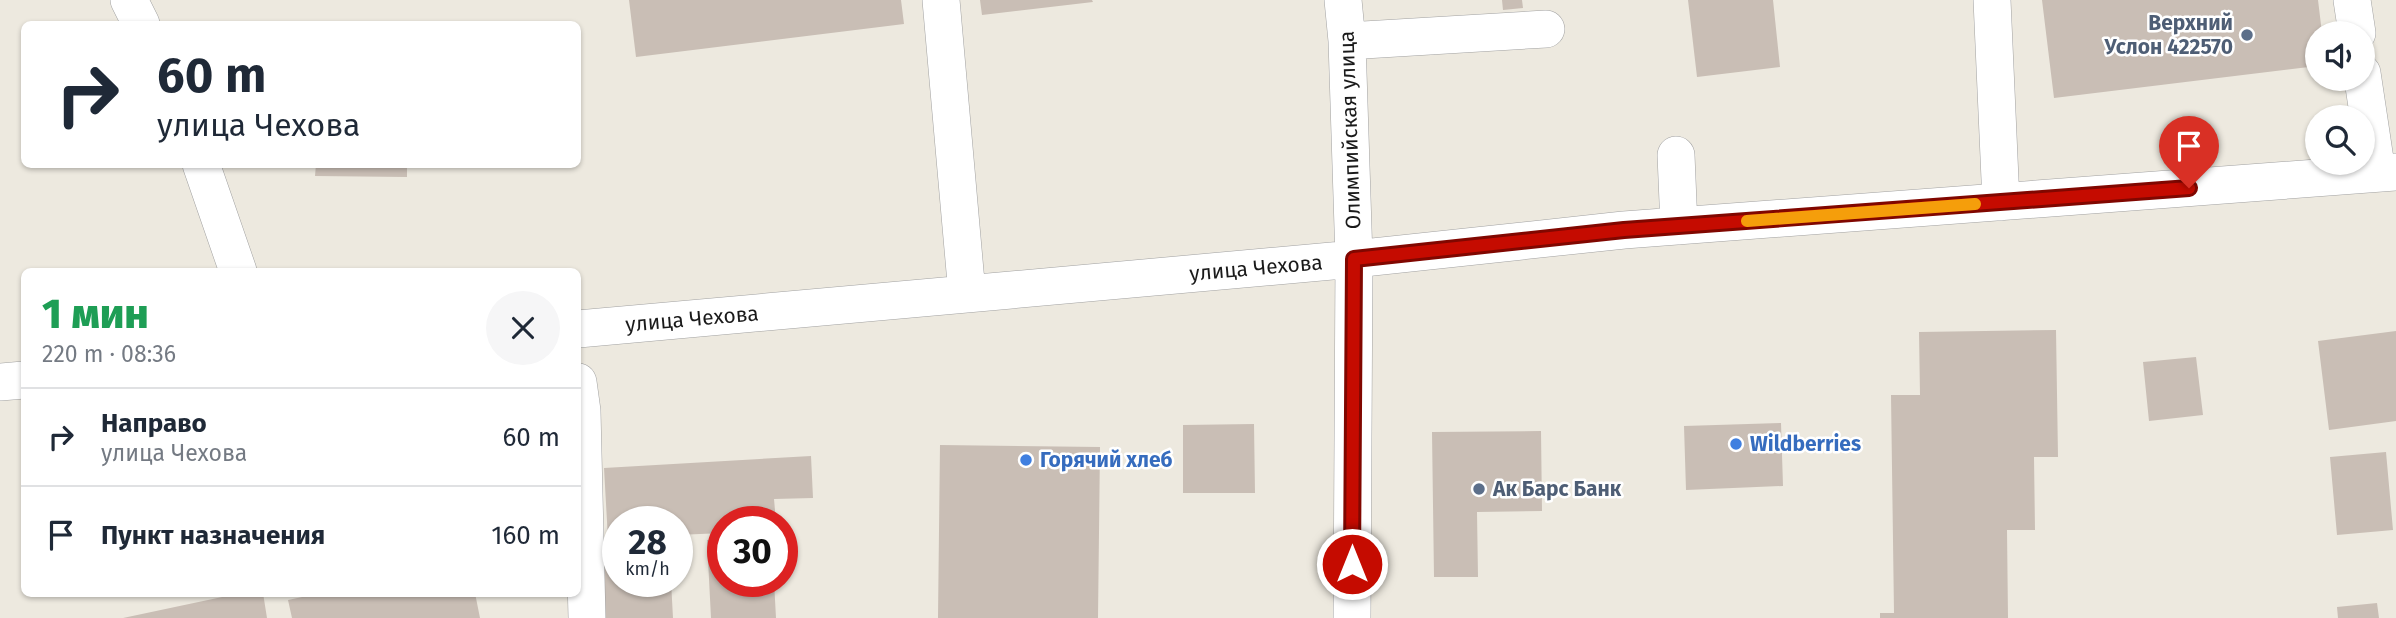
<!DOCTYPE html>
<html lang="ru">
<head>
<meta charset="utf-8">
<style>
  :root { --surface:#fff; --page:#f6f6f7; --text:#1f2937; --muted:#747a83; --line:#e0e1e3 }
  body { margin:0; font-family:"Fira Sans",sans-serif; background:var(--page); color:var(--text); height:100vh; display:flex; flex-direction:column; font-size:26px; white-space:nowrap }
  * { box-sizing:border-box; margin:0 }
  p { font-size:23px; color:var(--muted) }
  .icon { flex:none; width:38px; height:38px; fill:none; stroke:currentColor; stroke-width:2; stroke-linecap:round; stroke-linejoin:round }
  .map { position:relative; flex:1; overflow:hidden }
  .details { position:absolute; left:21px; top:268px; width:560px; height:329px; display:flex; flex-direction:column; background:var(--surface); border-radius:10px; box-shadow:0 2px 5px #0004 }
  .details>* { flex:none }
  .banner { position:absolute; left:21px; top:21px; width:560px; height:147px; border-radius:10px; box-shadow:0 2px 5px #0004; background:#fff; color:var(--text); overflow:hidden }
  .tools { position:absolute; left:2305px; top:21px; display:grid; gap:14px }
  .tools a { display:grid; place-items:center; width:70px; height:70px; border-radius:50%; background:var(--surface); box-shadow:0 2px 5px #0004; font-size:35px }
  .speed { position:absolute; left:602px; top:506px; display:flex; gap:14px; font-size:35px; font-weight:700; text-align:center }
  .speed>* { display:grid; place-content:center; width:91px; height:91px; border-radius:50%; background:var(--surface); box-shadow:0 2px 5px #0004; line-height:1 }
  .speed small { font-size:18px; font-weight:400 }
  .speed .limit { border:10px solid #d22; background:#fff; color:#111 }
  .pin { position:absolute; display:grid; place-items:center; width:60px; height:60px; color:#fff; margin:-72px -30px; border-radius:50% 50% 50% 0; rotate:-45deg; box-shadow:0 0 7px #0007 }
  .pin .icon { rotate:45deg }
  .me { position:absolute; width:77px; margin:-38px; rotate:0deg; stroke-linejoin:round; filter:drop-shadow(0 0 5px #0008) }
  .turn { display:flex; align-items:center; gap:24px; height:147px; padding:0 21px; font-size:32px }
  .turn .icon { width:91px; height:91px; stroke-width:2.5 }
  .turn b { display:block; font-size:49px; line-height:60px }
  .round { display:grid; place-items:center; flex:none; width:74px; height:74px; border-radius:37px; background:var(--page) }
  .headline { display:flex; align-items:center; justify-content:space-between; height:119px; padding:0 21px }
  h1 { font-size:42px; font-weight:800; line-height:52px; color:#1e9e55 }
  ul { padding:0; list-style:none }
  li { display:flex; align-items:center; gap:21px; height:98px; padding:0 21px; border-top:2px solid var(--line) }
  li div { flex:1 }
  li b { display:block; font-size:26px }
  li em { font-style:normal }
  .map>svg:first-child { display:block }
</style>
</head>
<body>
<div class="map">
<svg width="2396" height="618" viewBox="0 0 2396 618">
  <rect width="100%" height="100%" fill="#ede9df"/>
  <path fill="#c9beb5" d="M629 0H901L904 24 636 57Z
    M980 0H1092L1093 2 982 15Z
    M1502 0H1522L1523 8 1503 10Z
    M1688 0H1773L1780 67 1697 77Z
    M2042 0H2318L2322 33H2317V66L2054 98Z
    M316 164H407V177L315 176Z
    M2056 330 2058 457H2034L2035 530H2007L2008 618H1880V613H1894L1891 395H1920L1919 332Z
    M2396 331V421L2329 430 2318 341Z
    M2196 357 2203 415 2149 421 2143 362Z
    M1781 423 1783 486 1686 490 1684 426Z
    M1254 424 1255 493H1183V425Z
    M1541 431 1542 511 1477 512 1478 577H1434L1432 432Z
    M940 445 1100 447 1098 618H938Z
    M2386 452 2393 530 2337 535 2330 457Z
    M811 456 813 498 774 499 776 522H723V533L677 535V522H618V538L608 539 604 468Z
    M723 539V581H774L776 618H711L707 540Z
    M618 562V581H671L673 618H602L599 563Z
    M241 593H263L267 618H123Z
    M321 593H475L480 618H292L288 600Z
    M2377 603 2379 618H2338L2337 607Z"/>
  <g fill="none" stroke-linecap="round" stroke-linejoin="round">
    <g stroke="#a1a1a1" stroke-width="38">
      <path id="minor" d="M129 0 141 24
        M941 0 967 294
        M1343 0 1347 41 1354 259 1352 618
        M1992 0 2001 202
        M2352 0 2357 33
        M1347 41 1546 29
        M2362 73 2377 173
        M1676 155 1679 226
        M201 164 238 271
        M578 329 1354 259 1624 230 2396 172
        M0 382 24 380
        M578 382 582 411 587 618"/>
    </g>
    <use href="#minor" stroke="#fff" stroke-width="37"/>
  </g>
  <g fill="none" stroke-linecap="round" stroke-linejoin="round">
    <g stroke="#800700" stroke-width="18">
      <path id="route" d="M1352 564 1354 259 1624 230 2189 188"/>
    </g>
    <use href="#route" stroke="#c50b00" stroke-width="12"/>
    <path stroke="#f59e0b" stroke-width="12" d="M1747 221 1975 204"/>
  </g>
  <g fill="#5c6f8a" stroke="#fff" stroke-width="2.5">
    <circle cx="2247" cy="35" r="7"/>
    <circle cx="1479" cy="489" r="7"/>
  </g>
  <g fill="#3f7fe0" stroke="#fff" stroke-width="2.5">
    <circle cx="1736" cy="444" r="7"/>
    <circle cx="1026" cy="460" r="7"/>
  </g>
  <g text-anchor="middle" stroke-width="5" stroke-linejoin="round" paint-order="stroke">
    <g font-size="21" font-weight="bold" fill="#4e5e75" stroke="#fff" text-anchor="end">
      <text x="2233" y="30">Верхний<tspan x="2233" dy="24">Услон 422570</tspan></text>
      <text x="1493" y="496" text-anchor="start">Ак Барс Банк</text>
    </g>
    <g font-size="21" fill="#1a1a1a" stroke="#fff">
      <text transform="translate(1350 130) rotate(-92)" y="7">Олимпийская улица</text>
      <text transform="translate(1256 268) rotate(-5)" y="7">улица Чехова</text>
      <text transform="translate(692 319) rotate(-5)" y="7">улица Чехова</text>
    </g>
    <g font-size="21" font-weight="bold" fill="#366cbe" stroke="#fff" text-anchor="start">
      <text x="1750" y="451">Wildberries</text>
      <text x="1040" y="467">Горячий хлеб</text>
    </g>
  </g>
</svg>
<div class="tools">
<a><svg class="icon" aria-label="sound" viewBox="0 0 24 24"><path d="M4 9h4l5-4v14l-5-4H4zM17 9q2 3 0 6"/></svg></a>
<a><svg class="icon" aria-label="search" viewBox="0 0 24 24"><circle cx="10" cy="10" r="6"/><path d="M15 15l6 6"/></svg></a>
</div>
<div class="speed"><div>28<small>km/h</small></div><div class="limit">30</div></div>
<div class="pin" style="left:2189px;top:188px;background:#d93025"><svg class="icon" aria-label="arrive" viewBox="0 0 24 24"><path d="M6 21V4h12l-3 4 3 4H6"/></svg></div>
<svg class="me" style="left:1352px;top:564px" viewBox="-20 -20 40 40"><circle r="17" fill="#c50b00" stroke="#fff" stroke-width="3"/><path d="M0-11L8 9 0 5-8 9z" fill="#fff"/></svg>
<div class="banner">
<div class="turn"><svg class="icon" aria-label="right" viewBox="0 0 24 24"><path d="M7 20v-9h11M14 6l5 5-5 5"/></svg><div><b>60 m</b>улица Чехова</div></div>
</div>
<section class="details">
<div class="headline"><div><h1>1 мин</h1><p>220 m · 08:36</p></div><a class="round"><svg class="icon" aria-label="close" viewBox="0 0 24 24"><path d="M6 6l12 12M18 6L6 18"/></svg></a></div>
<ul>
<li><svg class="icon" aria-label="right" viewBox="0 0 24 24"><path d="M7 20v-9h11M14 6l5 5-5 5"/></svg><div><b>Направо</b><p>улица Чехова</p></div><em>60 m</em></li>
<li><svg class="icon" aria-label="arrive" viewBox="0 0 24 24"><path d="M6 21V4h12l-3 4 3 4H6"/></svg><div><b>Пункт назначения</b></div><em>160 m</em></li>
</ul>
</section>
</div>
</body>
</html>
